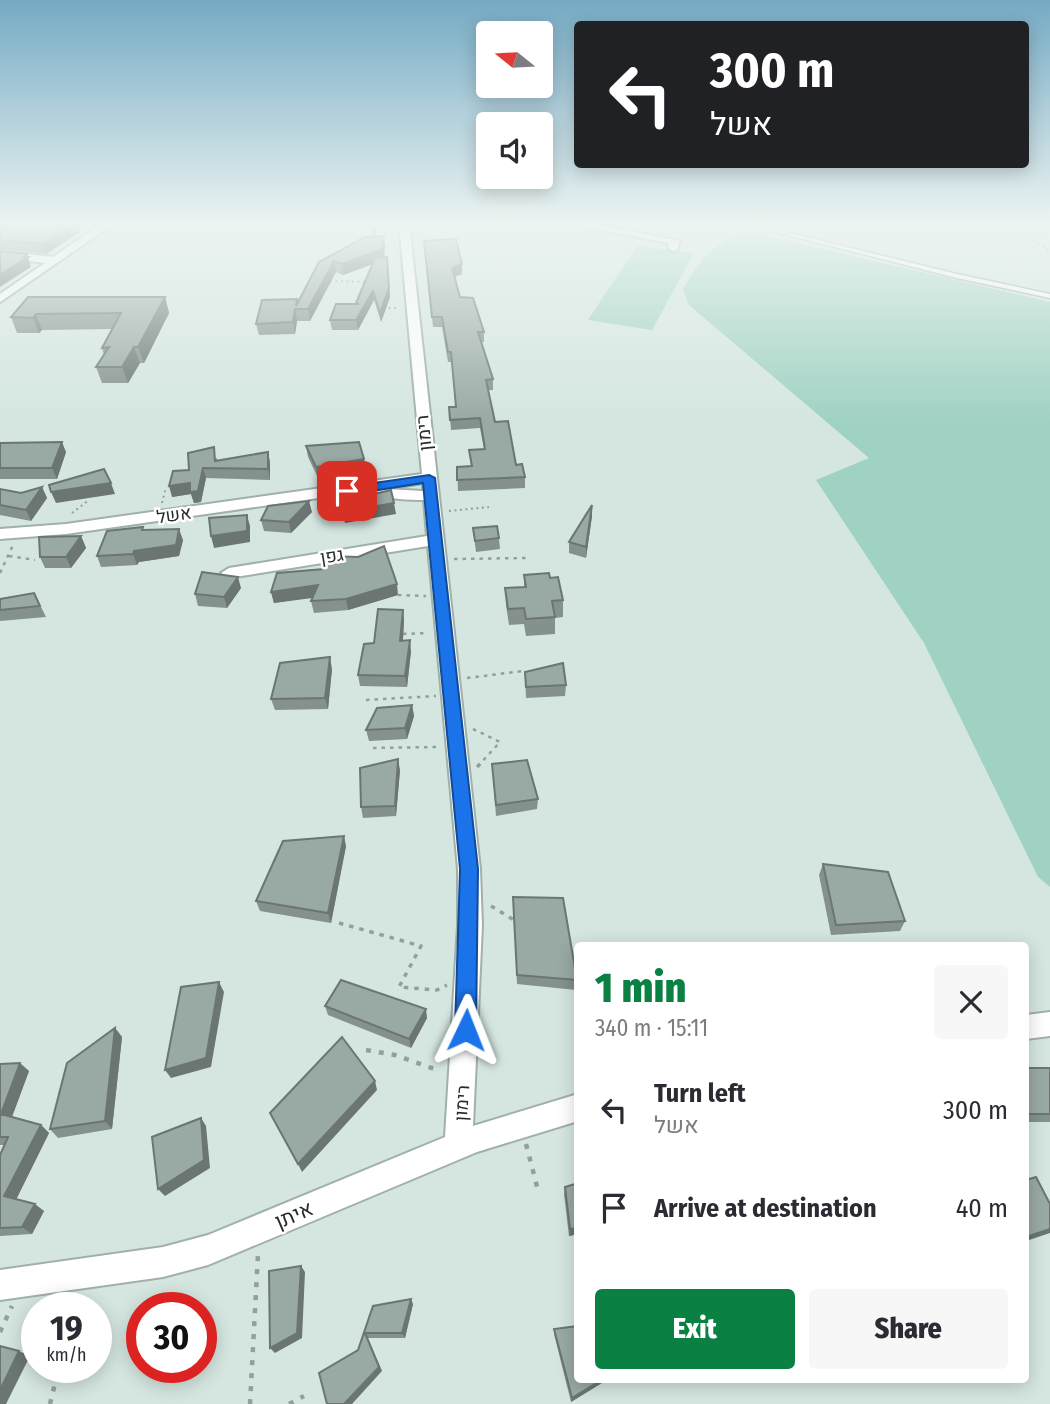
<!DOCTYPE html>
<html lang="en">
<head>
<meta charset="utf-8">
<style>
  :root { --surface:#fff; --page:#f7f7f7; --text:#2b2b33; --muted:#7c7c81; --accent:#0b8043 }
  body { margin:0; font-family:"Fira Sans Condensed",Heebo,sans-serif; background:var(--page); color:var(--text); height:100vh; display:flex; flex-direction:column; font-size:26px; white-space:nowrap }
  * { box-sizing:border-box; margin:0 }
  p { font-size:23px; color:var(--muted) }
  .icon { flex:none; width:38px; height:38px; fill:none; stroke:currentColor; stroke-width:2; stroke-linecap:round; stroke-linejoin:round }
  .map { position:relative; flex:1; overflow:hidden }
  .panel { position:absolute; left:574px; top:942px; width:455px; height:441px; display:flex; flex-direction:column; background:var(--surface); border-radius:7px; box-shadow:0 4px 18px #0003 }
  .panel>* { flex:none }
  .banner { position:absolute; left:574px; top:21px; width:455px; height:147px; border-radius:7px; box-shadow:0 4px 18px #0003; background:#202124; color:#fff; overflow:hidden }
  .needle { width:46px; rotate:288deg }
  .controls { position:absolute; left:476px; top:21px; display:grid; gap:14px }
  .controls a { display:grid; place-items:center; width:77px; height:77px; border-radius:7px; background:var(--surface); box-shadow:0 4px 18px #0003; font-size:35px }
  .speed { position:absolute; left:21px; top:1292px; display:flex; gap:14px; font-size:35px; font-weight:700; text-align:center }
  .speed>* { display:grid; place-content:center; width:91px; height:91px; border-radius:50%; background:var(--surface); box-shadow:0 4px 18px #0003; line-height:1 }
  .speed small { font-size:18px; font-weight:400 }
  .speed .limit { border:10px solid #d22; background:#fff; color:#111 }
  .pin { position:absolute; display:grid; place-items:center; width:60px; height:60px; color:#fff; margin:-30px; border-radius:14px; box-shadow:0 4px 10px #0006 }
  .me { position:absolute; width:77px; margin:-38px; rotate:2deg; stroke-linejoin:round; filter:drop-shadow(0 0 5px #0008) }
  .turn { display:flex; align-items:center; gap:24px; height:147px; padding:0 21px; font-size:32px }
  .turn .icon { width:91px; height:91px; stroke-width:2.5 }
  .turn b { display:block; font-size:49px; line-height:60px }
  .round { display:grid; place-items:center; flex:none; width:74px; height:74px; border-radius:7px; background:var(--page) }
  .overview { display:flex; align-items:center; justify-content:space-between; height:119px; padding:0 21px }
  h1 { font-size:42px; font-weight:800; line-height:52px; color:var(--accent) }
  .cta { display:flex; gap:14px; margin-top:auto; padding:14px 21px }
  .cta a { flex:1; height:80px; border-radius:7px; background:var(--accent); color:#fff; font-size:28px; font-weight:800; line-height:80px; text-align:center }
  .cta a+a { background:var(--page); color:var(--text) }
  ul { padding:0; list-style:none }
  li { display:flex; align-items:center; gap:21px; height:98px; padding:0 21px }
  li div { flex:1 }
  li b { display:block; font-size:26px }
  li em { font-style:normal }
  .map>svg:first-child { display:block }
</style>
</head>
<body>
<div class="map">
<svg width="1050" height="1404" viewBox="0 0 1050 1404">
  <rect width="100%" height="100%" fill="#d5e6e0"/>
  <path fill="#a0d2c3" d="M746 231 1050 302V887L1038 877 924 643 816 480 869 458 689 305 683 289C702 258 711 245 746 231Z
    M637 246 694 253 652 330 588 320Z"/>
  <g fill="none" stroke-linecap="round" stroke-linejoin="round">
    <g stroke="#a0b0ab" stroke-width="3">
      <path id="service" d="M740 223H749L957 274 1050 294V298L957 278Z"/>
    </g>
    <g stroke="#a0b0ab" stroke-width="4">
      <path id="minor" d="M103 223H115L0 302V294L45 263 0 257V251L53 257Z
        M399 223H409L480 869 482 925 473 1126 578 1094V1121L477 1152 208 1265 163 1277 0 1300V1270L163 1247 208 1235 445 1137 458 925V869L428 546 229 578 221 573 229 568 427 536 424 500C407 500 391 499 375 495L374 490 66 534 0 539V529L66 524 422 474ZM423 483V491L387 489Z
        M564 223H588L680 241 677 250 673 251 668 248 669 243Z
        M1050 1012V1036L1026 1039V1015Z"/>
    </g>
    <path stroke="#929f9a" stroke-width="2" stroke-dasharray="2 3.5" stroke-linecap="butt" d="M1005 223 1050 251
      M330 281 365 282
      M383 308H398
      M162 503 166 487
      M449 511 489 507
      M72 513 89 500"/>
    <path stroke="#929f9a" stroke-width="2.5" stroke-dasharray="3.5 5" stroke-linecap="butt" d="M9 556 35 560
      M454 559 526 558
      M0 573 13 545
      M398 595 426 596
      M403 634 428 633
      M467 678 523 671
      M366 700 436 696
      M473 729 500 742 478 766
      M373 748 440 747"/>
    <path stroke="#929f9a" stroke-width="3.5" stroke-dasharray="4.5 6" stroke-linecap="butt" d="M477 767 480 764
      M491 906 514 920
      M339 923 421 946 399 987 437 990 447 985"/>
    <path stroke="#929f9a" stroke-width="4.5" stroke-dasharray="5 8" stroke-linecap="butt" d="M366 1050 395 1055 440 1071
      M526 1144 539 1194
      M74 1307 77 1297
      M0 1332 12 1306
      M50 1404 59 1367
      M250 1404 258 1254
      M289 1404 304 1396"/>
    <use href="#service" fill="#fff" fill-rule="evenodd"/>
    <use href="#minor" fill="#fff" fill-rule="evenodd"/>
  </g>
  <path fill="#84918d" d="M370 223H377L375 236 385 247 384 257 390 297 381 322 374 300 358 330H332L330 320 356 304 372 264 343 275 336 272 310 321H297L295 334 259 335 256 324 297 303 319 262 374 236Z
    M0 225 79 228 80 232 46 254 0 249Z
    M424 241 462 274 455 277 460 297 484 332V342H481L493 379V390H488L495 422 516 465 525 477V488L458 491 457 467 471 466 469 450 484 449 480 428 451 430 449 407H456L452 362H448L442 327H433Z
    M165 297 169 313 144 363H140L128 383H102L96 367 104 355 102 348 112 329 42 330 39 333H17L11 317Z
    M0 443 66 452 57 479H0Z
    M306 446 364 459 366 470 318 478 308 457Z
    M268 452 270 463V480L206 478 201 502 194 503 191 494 172 497 189 470 217 458V461Z
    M42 487 47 498 31 521 0 515V489L21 493Z
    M312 512 291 533 264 531 261 520Z
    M592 516 586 558 569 553V542Z
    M473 528 499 538 500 549 476 552Z
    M144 530 183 540 179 556 139 562 137 565 101 567 97 556Z
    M81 536 86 548 71 568H45L40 557Z
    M524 575 550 578 563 600V617L555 618V634L526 636 524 624 509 625 506 605 505 588 524 587Z
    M241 588 227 608 198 606 195 594Z
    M271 592 398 595 348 610 314 613 311 601 313 597 274 603Z
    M34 593 46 617 0 621V599Z
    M403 610 404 621 403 641 411 651 407 687 360 686 358 675 374 643Z
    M332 669 328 709 275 710 271 699Z
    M525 672 566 685 565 696 526 698Z
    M412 705 414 716 407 739 369 741 366 730Z
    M400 770 396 816 363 818 361 807Z
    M493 775 538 799 537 809 496 816Z
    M346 846 331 923 260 911 256 901Z
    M823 864 905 921 900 931 831 935 819 875Z
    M513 897 577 980 576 990 517 984Z
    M325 1006 427 1018 411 1048 328 1015Z
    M115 1028 122 1037 112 1129 58 1138 50 1129Z
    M0 1064 29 1071 12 1117 41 1125 49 1133 16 1199 44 1211 32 1234 0 1236V1155L4 1145H0Z
    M1026 1068H1050V1122H1026Z
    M578 1183V1234L569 1236 564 1194 565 1187Z
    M413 1304 405 1338H368L382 1371 358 1350 373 1306Z
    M554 1329 578 1379H606L605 1381 571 1402 554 1334Z"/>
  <path fill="#6b7673" d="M72 223H87L79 228 80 232 46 254 43 244Z
    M375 223H377L374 239 373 230Z
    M384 236 385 247 384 260 343 275 342 264Z
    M27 254 31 267 0 287V275Z
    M387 257 390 297 381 322 380 313Z
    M334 261 336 272 310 321 308 309Z
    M462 264V274L453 277 452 268Z
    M373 291 374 300 358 330 356 320Z
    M165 297 169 313 144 363 138 347Z
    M295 309 297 321 295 334 293 322Z
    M36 314 42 330 39 333 33 318Z
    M134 347 140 363 128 383 122 367Z
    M62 442 66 452 57 479 52 468Z
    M268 452 270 463V480L268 469Z
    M364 459 366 470 318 478 316 467Z
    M203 468 206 478 201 502 194 503 191 494 172 497 169 486Z
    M111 483 115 494 56 503 51 492Z
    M42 487 47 498 31 521 26 510Z
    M309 501 312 512 291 533 289 522Z
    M394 503 396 514 345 523 343 512Z
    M592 505V516L586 558V547Z
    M247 515 250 526V542L214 548 211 536Z
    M179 529 183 540 179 556 139 562 137 565 133 554 134 551Z
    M81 536 86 548 71 568 66 557Z
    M238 577 241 588 227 608 224 597Z
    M397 584 398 595 348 610 346 599Z
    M318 585 320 597 274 603 271 592Z
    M403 610 404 621 402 652 400 641Z
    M410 640 411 651 407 687 405 676Z
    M330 657 332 669 328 709 325 698Z
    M412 705 414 716 407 739 405 728Z
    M398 759 400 770 396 816 395 806Z
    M344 836 346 846 331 923 328 913Z
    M219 982 224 992 211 1067 171 1078 165 1070Z
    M426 1009 427 1018 411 1048 409 1039Z
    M115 1028 122 1037 112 1129 105 1121Z
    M20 1063 29 1071 10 1122 1 1114Z
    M375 1081 377 1090 302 1172 298 1164Z
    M201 1118 206 1126 210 1168 165 1196 158 1189Z
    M41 1125 49 1133 14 1204 4 1196Z
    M35 1204 44 1211 32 1234 22 1227Z
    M578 1228V1234L569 1236 570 1229Z
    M1050 1229V1233L1026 1241V1237Z
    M301 1266 305 1272 302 1338 275 1353 270 1348Z
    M411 1299 413 1304 405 1338 402 1333Z
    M365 1333 382 1371 352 1404H344Z
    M19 1351 30 1356 6 1404H0V1390Z
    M603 1379H606L605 1381 571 1402 572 1398Z"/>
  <path fill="#99a9a4" stroke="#6b7673" stroke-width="2" d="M3 223H76L43 244 0 240V225Z
    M384 236 382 249 342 264 334 261 308 309H295L293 322 256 324 262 300 297 299 296 306 319 262 365 237Z
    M456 239 462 264 452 268 460 297 473 298 484 332H478L493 379 486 380 495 422 508 421 516 465 522 464 525 477 457 480V467L472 466 469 450 485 449 480 418 450 420 449 407H456L451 352H448L442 317H432L424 241Z
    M0 251 27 254 24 257H28L0 275Z
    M387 257 389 288 380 313 373 291 356 320H330L336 304H359L356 303 375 258Z
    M28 297H165L138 347H134L122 367H96L109 347 102 348 121 313 36 314 33 318 11 317Z
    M62 442 52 468H0V443Z
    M359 442 364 459 316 467 306 446Z
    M214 447 215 461 268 452V469L203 468 198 491 190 492V483L169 486 173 471 189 470 188 453Z
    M104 469 111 483 51 492 49 485Z
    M42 487 26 510 0 505V489L21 493Z
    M391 490 394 503 343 512 341 502Z
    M309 501 289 522 261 520 268 506Z
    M592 505 586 547 569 542Z
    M247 515V531L211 536 209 518Z
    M497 526 499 538 475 541 473 528Z
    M143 527 142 530 179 529 176 545 134 551 133 554 97 556 107 531Z
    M81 536 66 557H40L39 537Z
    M384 546 397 584 346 599 311 601 318 585 271 592 277 573 324 569 329 556 358 557Z
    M202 572 238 577 224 597 195 594Z
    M549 573 550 578 558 577 563 600 552 601 555 617 526 619 524 608 508 609 505 588 526 587 524 575Z
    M34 593 40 606 0 610V599Z
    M378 609 403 610 400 641 410 640 405 676 358 675 364 644 374 643Z
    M330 657 325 698 271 699 280 663Z
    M563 663 566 685 526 687 525 672Z
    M412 705 405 728 366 730 377 708Z
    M398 759 395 806 361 807 360 768Z
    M527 760 538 799 496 805 492 764Z
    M344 836 328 913 256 901 283 841Z
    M823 864 888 872 905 921 836 925Z
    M513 897 563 898 577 980 517 975Z
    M341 980 426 1009 409 1039 325 1006Z
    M219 982 206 1058 165 1070 181 987Z
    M115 1028 105 1121 50 1129 67 1063Z
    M342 1037 375 1081 298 1164 270 1113Z
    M20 1063 1 1114 41 1125 4 1196 35 1204 22 1227 0 1228V1155L8 1137H0V1064Z
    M1026 1068H1050V1114H1026Z
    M201 1118 204 1160 158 1189 152 1137Z
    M1036 1177 1050 1204V1229L1026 1237V1180Z
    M578 1183V1228L570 1229 565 1187Z
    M301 1266 297 1333 270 1348 269 1271Z
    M411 1299 402 1333H365L379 1367 344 1404H327L319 1373 358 1350 373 1306Z
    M578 1326V1379H603L572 1398 554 1329Z
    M0 1346 19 1351 0 1390Z"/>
  <linearGradient id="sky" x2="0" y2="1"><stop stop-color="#75aac4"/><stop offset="0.53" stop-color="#ecf4f1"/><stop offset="1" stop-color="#ecf4f1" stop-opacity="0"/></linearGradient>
  <rect width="1050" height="420" fill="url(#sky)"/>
  <path fill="#1a73e8" stroke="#114b97" stroke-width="2" d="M429 475 435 478 478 869 476 1030 473 1037 466 1040 458 1037 455 1030 460 869 423 483 347 495 341 491 347 487Z"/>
  <g text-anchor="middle" stroke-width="5" stroke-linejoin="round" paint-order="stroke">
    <g font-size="18" fill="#252b29" stroke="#fff">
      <text transform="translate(424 433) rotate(-96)" y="6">רימון</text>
      <text transform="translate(174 515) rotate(-8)" y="6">אשל</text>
      <text transform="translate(332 556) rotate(-9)" y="6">גפן</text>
      <text transform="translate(462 1103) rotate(-86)" y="6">רימון</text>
    </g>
    <g font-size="21" fill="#252b29" stroke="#fff">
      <text transform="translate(294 1215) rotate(-23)" y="7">איתן</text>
    </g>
  </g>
</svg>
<div class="controls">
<a><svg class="needle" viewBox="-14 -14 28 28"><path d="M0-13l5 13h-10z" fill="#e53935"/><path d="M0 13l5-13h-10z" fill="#7c7c81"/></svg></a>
<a><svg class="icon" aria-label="sound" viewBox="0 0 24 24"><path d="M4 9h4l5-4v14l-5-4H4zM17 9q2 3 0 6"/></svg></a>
</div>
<div class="speed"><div>19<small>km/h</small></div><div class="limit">30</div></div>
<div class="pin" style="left:347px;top:491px;background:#d93025"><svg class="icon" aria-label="arrive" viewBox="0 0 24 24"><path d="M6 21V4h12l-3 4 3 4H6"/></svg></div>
<svg class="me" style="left:466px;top:1030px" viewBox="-20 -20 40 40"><path d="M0-17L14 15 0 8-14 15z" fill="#1a73e8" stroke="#fff" stroke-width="4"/></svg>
<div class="banner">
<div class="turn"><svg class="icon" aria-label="left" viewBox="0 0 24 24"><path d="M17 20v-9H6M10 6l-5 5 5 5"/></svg><div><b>300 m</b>אשל</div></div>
</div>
<section class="panel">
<div class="overview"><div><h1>1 min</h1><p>340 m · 15:11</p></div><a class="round"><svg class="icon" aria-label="close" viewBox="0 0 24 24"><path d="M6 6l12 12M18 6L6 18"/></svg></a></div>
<ul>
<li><svg class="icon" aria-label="left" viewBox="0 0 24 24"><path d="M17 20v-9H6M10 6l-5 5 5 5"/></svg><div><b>Turn left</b><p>אשל</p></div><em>300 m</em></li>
<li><svg class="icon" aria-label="arrive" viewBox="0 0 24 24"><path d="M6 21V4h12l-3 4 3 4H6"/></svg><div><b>Arrive at destination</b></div><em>40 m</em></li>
</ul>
<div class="cta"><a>Exit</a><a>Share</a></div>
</section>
</div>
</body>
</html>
